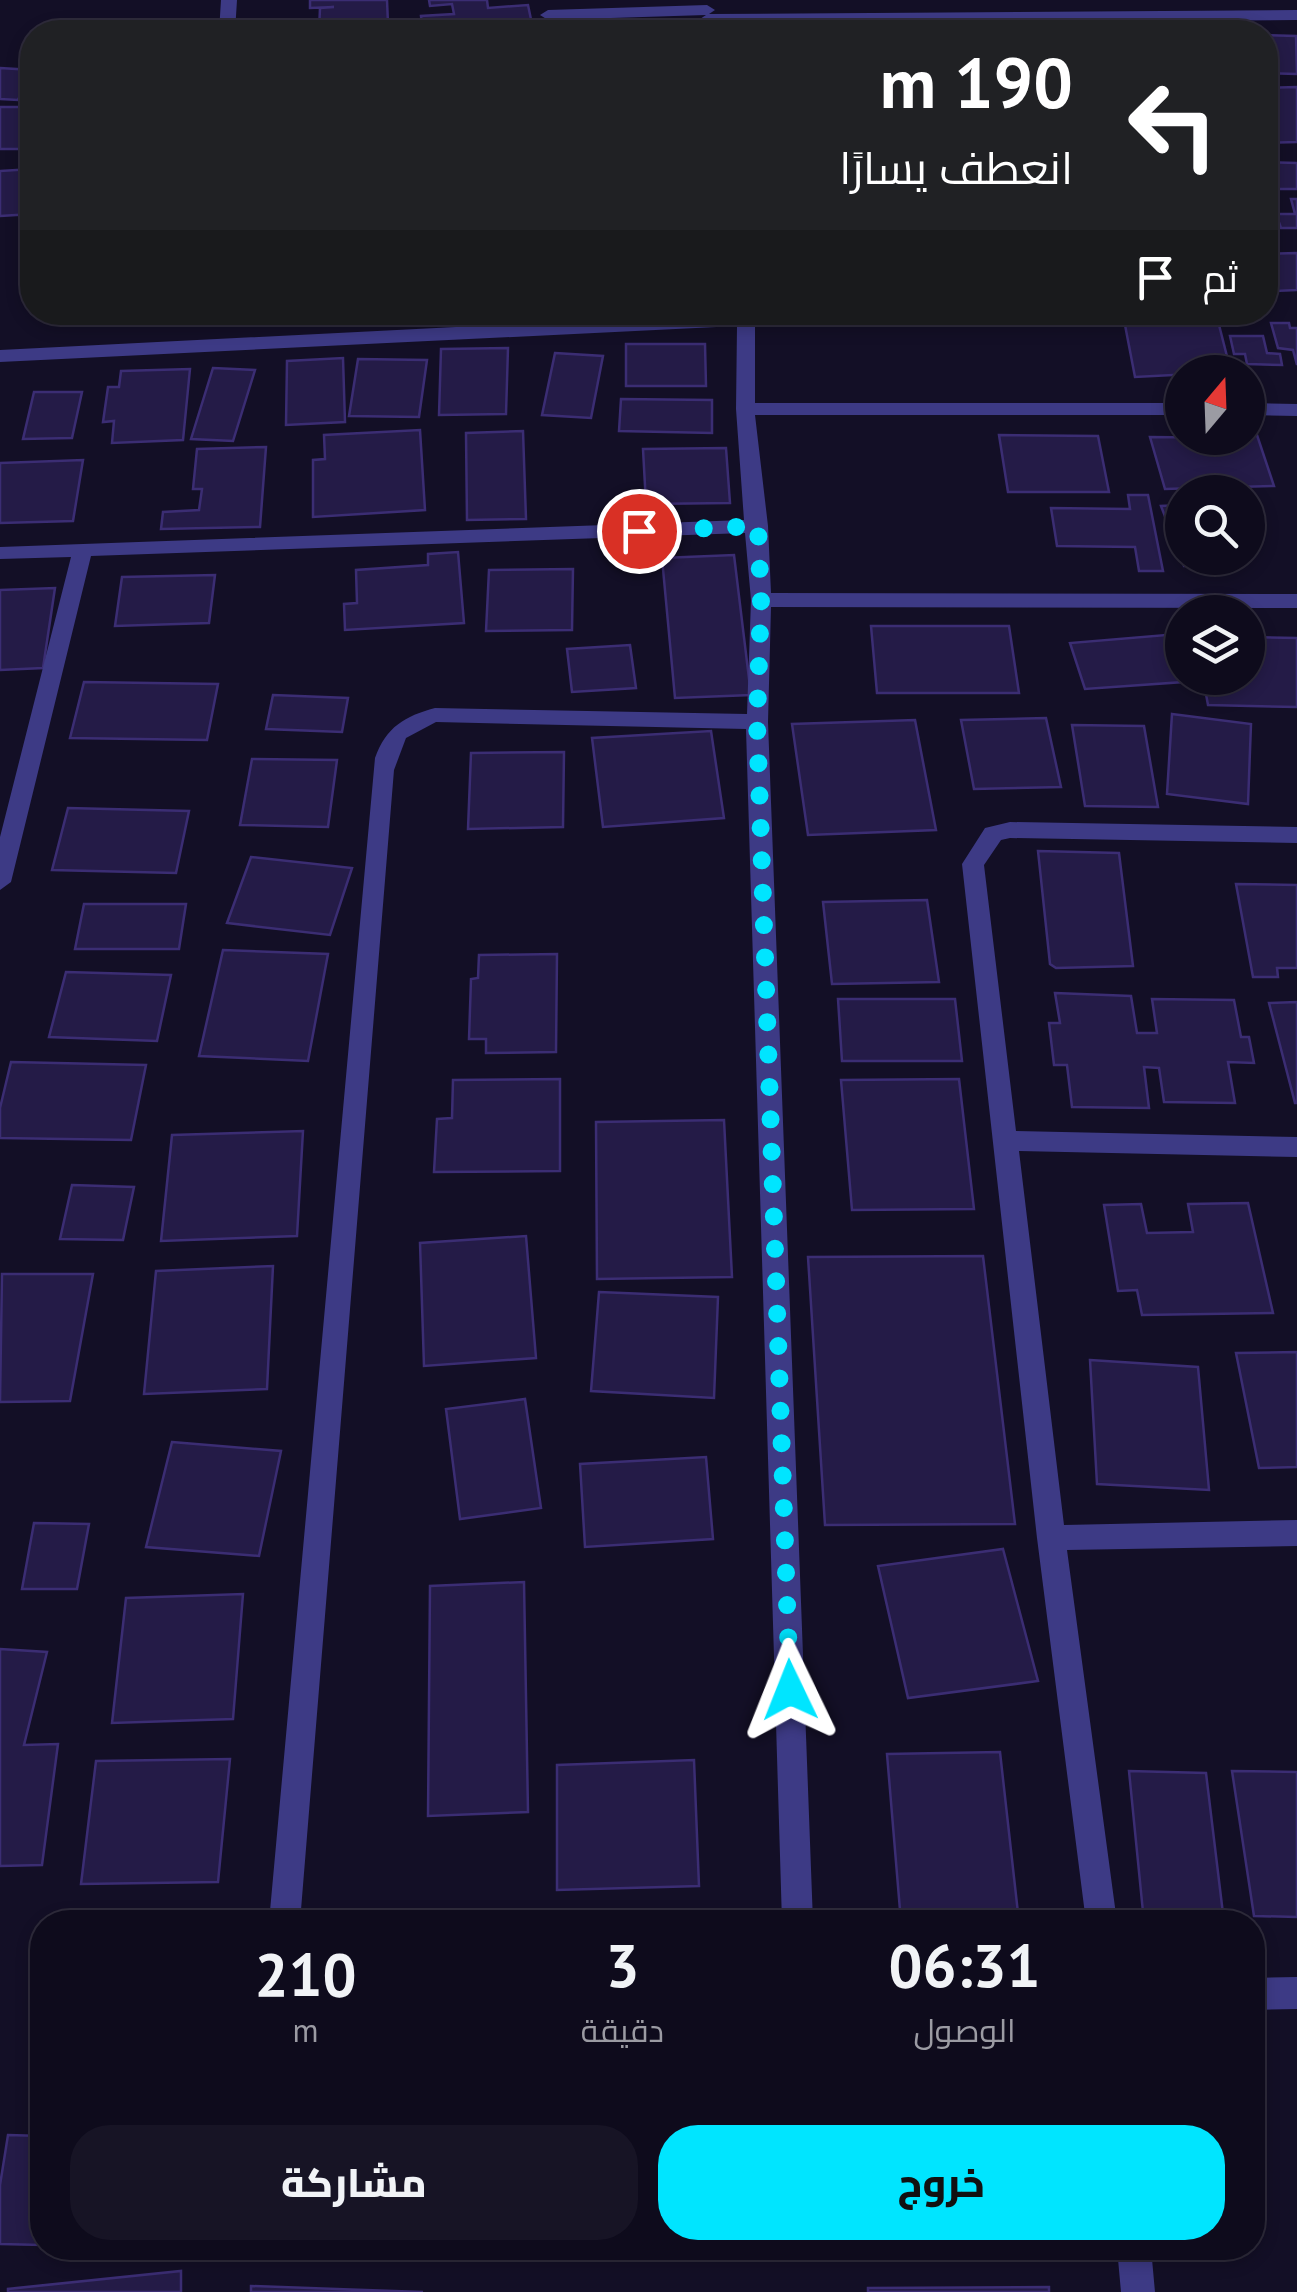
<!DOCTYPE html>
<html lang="ar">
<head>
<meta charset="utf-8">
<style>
  :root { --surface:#0e0b1c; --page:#171425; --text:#f1f3f6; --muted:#9b9ba3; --line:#2e2b3b; --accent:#00e5ff }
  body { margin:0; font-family:"PT Sans",Cairo,sans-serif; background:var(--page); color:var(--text); direction:rtl; height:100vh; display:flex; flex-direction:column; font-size:38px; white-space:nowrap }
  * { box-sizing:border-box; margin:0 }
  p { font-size:32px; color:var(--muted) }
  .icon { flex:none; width:55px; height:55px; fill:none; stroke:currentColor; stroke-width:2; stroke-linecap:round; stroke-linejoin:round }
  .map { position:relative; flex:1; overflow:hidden; direction:ltr }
  .details { position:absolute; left:30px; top:1910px; width:1235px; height:350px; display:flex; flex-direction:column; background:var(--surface); border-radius:40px; box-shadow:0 5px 15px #0003,0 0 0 2px var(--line); direction:rtl }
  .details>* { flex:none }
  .hud { position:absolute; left:20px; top:20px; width:1258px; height:305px; border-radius:40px; box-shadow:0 5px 15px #0003,0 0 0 2px var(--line); direction:rtl; background:#202124; color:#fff; overflow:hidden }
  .needle { width:65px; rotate:19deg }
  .buttons { position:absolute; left:1165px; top:355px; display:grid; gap:20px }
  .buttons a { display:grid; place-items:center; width:100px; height:100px; border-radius:50%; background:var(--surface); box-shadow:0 5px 15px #0003,0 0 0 2px var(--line); font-size:50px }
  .pin { position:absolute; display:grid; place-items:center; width:85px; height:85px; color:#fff; margin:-42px; border:5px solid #fff; border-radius:50%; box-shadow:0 2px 10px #0007 }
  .me { position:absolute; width:110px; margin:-55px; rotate:358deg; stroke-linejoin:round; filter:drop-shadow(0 0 8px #0008) }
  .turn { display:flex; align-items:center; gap:35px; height:210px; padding:0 40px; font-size:45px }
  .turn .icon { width:130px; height:130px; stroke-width:2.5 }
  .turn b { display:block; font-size:70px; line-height:85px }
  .then { display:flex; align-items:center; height:95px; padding:0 40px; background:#0003; gap:20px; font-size:38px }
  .eta { display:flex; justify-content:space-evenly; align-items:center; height:170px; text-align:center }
  .eta b { font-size:60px; font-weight:800; line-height:70px }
  .button { display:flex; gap:20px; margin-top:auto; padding:20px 40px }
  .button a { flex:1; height:115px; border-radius:40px; background:var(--accent); color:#111; font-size:40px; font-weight:800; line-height:115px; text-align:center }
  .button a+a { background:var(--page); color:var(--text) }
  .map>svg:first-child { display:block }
</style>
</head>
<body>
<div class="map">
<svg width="1297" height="2292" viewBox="0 0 1297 2292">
  <rect width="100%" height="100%" fill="#130f26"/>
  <path fill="#241b47" stroke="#3b2d73" stroke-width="2.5" d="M310 0H387L388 24 336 26V32H319L320 8 334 7 310 8Z
    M429 0H487L488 8 528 5 533 29 408 32 407 25 422 24 421 16 454 14 452 4 430 6Z
    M1265 35 1296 36 1297 74 1265 73Z
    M0 68 32 70 18 100 0 99Z
    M1297 87V142L1265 143V88Z
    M0 107H32L28 149H0Z
    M1265 162 1297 163V189H1273Z
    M32 169V214L0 216V171Z
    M1291 199H1297V228H1281L1276 214H1295Z
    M1297 253V290L1275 291 1265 254Z
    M1017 312H1073L1074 316 1018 317Z
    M1271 323H1289L1290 328H1297V365L1293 350 1278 348Z
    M1125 325H1219L1231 372 1135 377Z
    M1230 336H1263L1267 353 1280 354 1282 365 1247 364 1245 354H1234Z
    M626 344H705L706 386H626Z
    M508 348 506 414 439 415 441 349Z
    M555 353 603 356 591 418 542 415Z
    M343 358 345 422 286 425 287 361Z
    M358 359 427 360 419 417 349 416Z
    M213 368 255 370 233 441 191 439Z
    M190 369 183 440 112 443 114 421 103 422 108 387H119L121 371Z
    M34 392H82L72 438 23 439Z
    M621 399 712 400V433L619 431Z
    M1248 426H1254L1274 486 1165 489 1150 437 1248 438Z
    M420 430 425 510 313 517V460L325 459 324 435Z
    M523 431 526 519 467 520 466 433Z
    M999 435 1098 436 1109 492H1008Z
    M266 447 260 527 161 529 163 512 199 510 202 489H193L197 449Z
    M726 448 730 503 646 504 643 449Z
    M83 460 73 521 0 523V463Z
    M1128 495H1148L1163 571H1139L1135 547 1057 546 1051 508 1130 509Z
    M1182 505V558H1231L1233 563 1184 566 1161 506Z
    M458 552 464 623 345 630 344 604 357 603 356 570 428 565V554Z
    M734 555 751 695 675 698 662 558Z
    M573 569 572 630 486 631 489 570Z
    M215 575 209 623 115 626 122 577Z
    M55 588 43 668 0 670V590Z
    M871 626H1009L1019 693H877Z
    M1166 635 1183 682 1085 689 1070 643Z
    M1248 637 1297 638V707L1208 705 1203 678H1248Z
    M630 645 636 688 572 692 567 649Z
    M84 682 218 684 207 740 70 738Z
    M273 695 348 698 342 732 266 729Z
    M1172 714 1251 724 1248 804 1167 794Z
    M1046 718 1061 787 974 789 961 720Z
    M915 720 936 830 808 835 792 724Z
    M1072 725 1144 726 1158 807 1085 806Z
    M711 731 724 818 603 827 592 738Z
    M564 752 563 827 468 829 471 753Z
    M252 759 337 760 328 827 240 825Z
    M68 808 189 811 176 873 52 870Z
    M1038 851 1119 853 1133 966 1056 968 1050 964Z
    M251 857 352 868 330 935 227 923Z
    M1236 884 1297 885V968H1277L1278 977H1253Z
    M927 900 939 982 832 984 823 902Z
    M84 904H186L179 949H75Z
    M223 950 328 954 308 1061 199 1056Z
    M557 954 556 1052 486 1053V1039H469L471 979 478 978 479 955Z
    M66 972 171 975 157 1041 49 1037Z
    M1055 993 1131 996 1137 1033H1157L1152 999 1234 1000 1241 1037H1249L1254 1063 1228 1062 1235 1103 1164 1102 1159 1068 1144 1067 1149 1108 1072 1107 1067 1065H1054L1049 1023H1060Z
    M838 999H955L962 1061H842Z
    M1297 1002V1103H1295L1269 1003Z
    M11 1062 146 1065 131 1140 0 1138V1108Z
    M560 1079V1171L434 1172 437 1119 452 1118 453 1080Z
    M959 1079 974 1209 852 1210 841 1080Z
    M724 1120 732 1277 597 1279 596 1122Z
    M303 1131 297 1236 161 1241 172 1135Z
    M72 1185 134 1187 123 1240 60 1239Z
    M1248 1203 1273 1313 1142 1315 1137 1290 1118 1291 1104 1205 1141 1204 1147 1233 1193 1232 1188 1204Z
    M526 1236 536 1358 424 1366 420 1243Z
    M983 1256 1015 1524 825 1525 808 1257Z
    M273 1266 267 1389 144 1394 156 1271Z
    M2 1274H93L70 1401 0 1402Z
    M599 1292 718 1297 714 1398 591 1391Z
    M1297 1352V1467L1259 1468 1236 1353Z
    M1090 1360 1198 1367 1209 1490 1097 1484Z
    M525 1399 541 1508 460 1519 446 1409Z
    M172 1442 281 1451 259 1556 146 1547Z
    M706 1457 713 1539 585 1547 580 1464Z
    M34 1523 89 1524 77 1589H22Z
    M1003 1549 1038 1681 908 1698 878 1566Z
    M524 1582 528 1812 428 1816 430 1586Z
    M243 1594 233 1719 112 1723 126 1598Z
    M0 1649 47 1652 24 1745 58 1744 42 1865 0 1866Z
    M1000 1752 1019 1922H901L887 1754Z
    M230 1759 218 1882 81 1884 96 1761Z
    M694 1760 699 1886 557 1890V1765Z
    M1129 1771 1206 1773 1224 1922H1144Z
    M1232 1771 1297 1772V1917L1254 1916Z
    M8 2135 42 2136V2245L0 2244V2185Z
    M181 2271V2292H8V2289Z
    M251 2286 423 2292H251Z
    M1049 2287V2292H868V2288Z"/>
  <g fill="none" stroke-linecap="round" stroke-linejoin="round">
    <path fill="#3d3a85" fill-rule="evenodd" d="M221 0H237L235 32H219Z
      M707 5 715 10 709 14 1297 10V20L708 24 700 19 706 15 548 20 540 15 548 10Z
      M755 312V403H1182V415H755L768 526 771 593 1297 594V608L771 607 768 722 813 1922H782L746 729 436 722 406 738 394 770 300 1922H269L375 758C386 727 405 716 435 708L747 714 751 600 745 533 91 556 11 882 0 890V837L71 557 0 559V547L744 520 736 409 737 326 0 362V350Z
      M1248 403 1297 404V416L1248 415Z
      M1010 822 1297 827V843L1010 838 1001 840 984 865 1016 1131 1297 1137V1157L1019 1151 1064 1525 1297 1520V1546L1067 1550 1117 1922H1086L1037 1538 962 864 985 828Z
      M1297 1977V2009L1252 2010V1978Z
      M1117 2248H1151L1155 2292H1121Z"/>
  </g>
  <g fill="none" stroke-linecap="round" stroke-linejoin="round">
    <path stroke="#00e5ff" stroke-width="18" stroke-dasharray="0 32.4" d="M639 531 758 526 761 600 757 722 790 1690"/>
  </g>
</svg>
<div class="buttons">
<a><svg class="needle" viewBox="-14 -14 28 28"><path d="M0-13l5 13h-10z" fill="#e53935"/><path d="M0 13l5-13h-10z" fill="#9b9ba3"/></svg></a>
<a><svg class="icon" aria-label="search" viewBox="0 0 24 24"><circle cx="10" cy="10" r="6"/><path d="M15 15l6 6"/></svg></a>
<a><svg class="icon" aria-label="layers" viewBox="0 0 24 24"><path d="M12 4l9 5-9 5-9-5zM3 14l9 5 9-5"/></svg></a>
</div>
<div class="pin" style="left:639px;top:531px;background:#d93025"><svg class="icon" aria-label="arrive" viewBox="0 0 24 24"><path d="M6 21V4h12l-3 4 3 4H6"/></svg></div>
<svg class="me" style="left:790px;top:1690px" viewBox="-20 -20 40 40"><path d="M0-17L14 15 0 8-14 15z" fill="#00e5ff" stroke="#fff" stroke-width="4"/></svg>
<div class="hud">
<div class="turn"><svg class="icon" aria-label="left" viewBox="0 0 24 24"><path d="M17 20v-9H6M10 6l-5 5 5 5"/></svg><div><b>190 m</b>انعطف يسارًا</div></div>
<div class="then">ثم<svg class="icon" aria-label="arrive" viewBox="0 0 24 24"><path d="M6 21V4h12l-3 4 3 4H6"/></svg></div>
</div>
<section class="details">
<div class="eta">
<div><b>06:31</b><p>الوصول</p></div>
<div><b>3</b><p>دقيقة</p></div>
<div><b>210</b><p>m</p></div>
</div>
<div class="button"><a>خروج</a><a>مشاركة</a></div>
</section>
</div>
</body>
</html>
